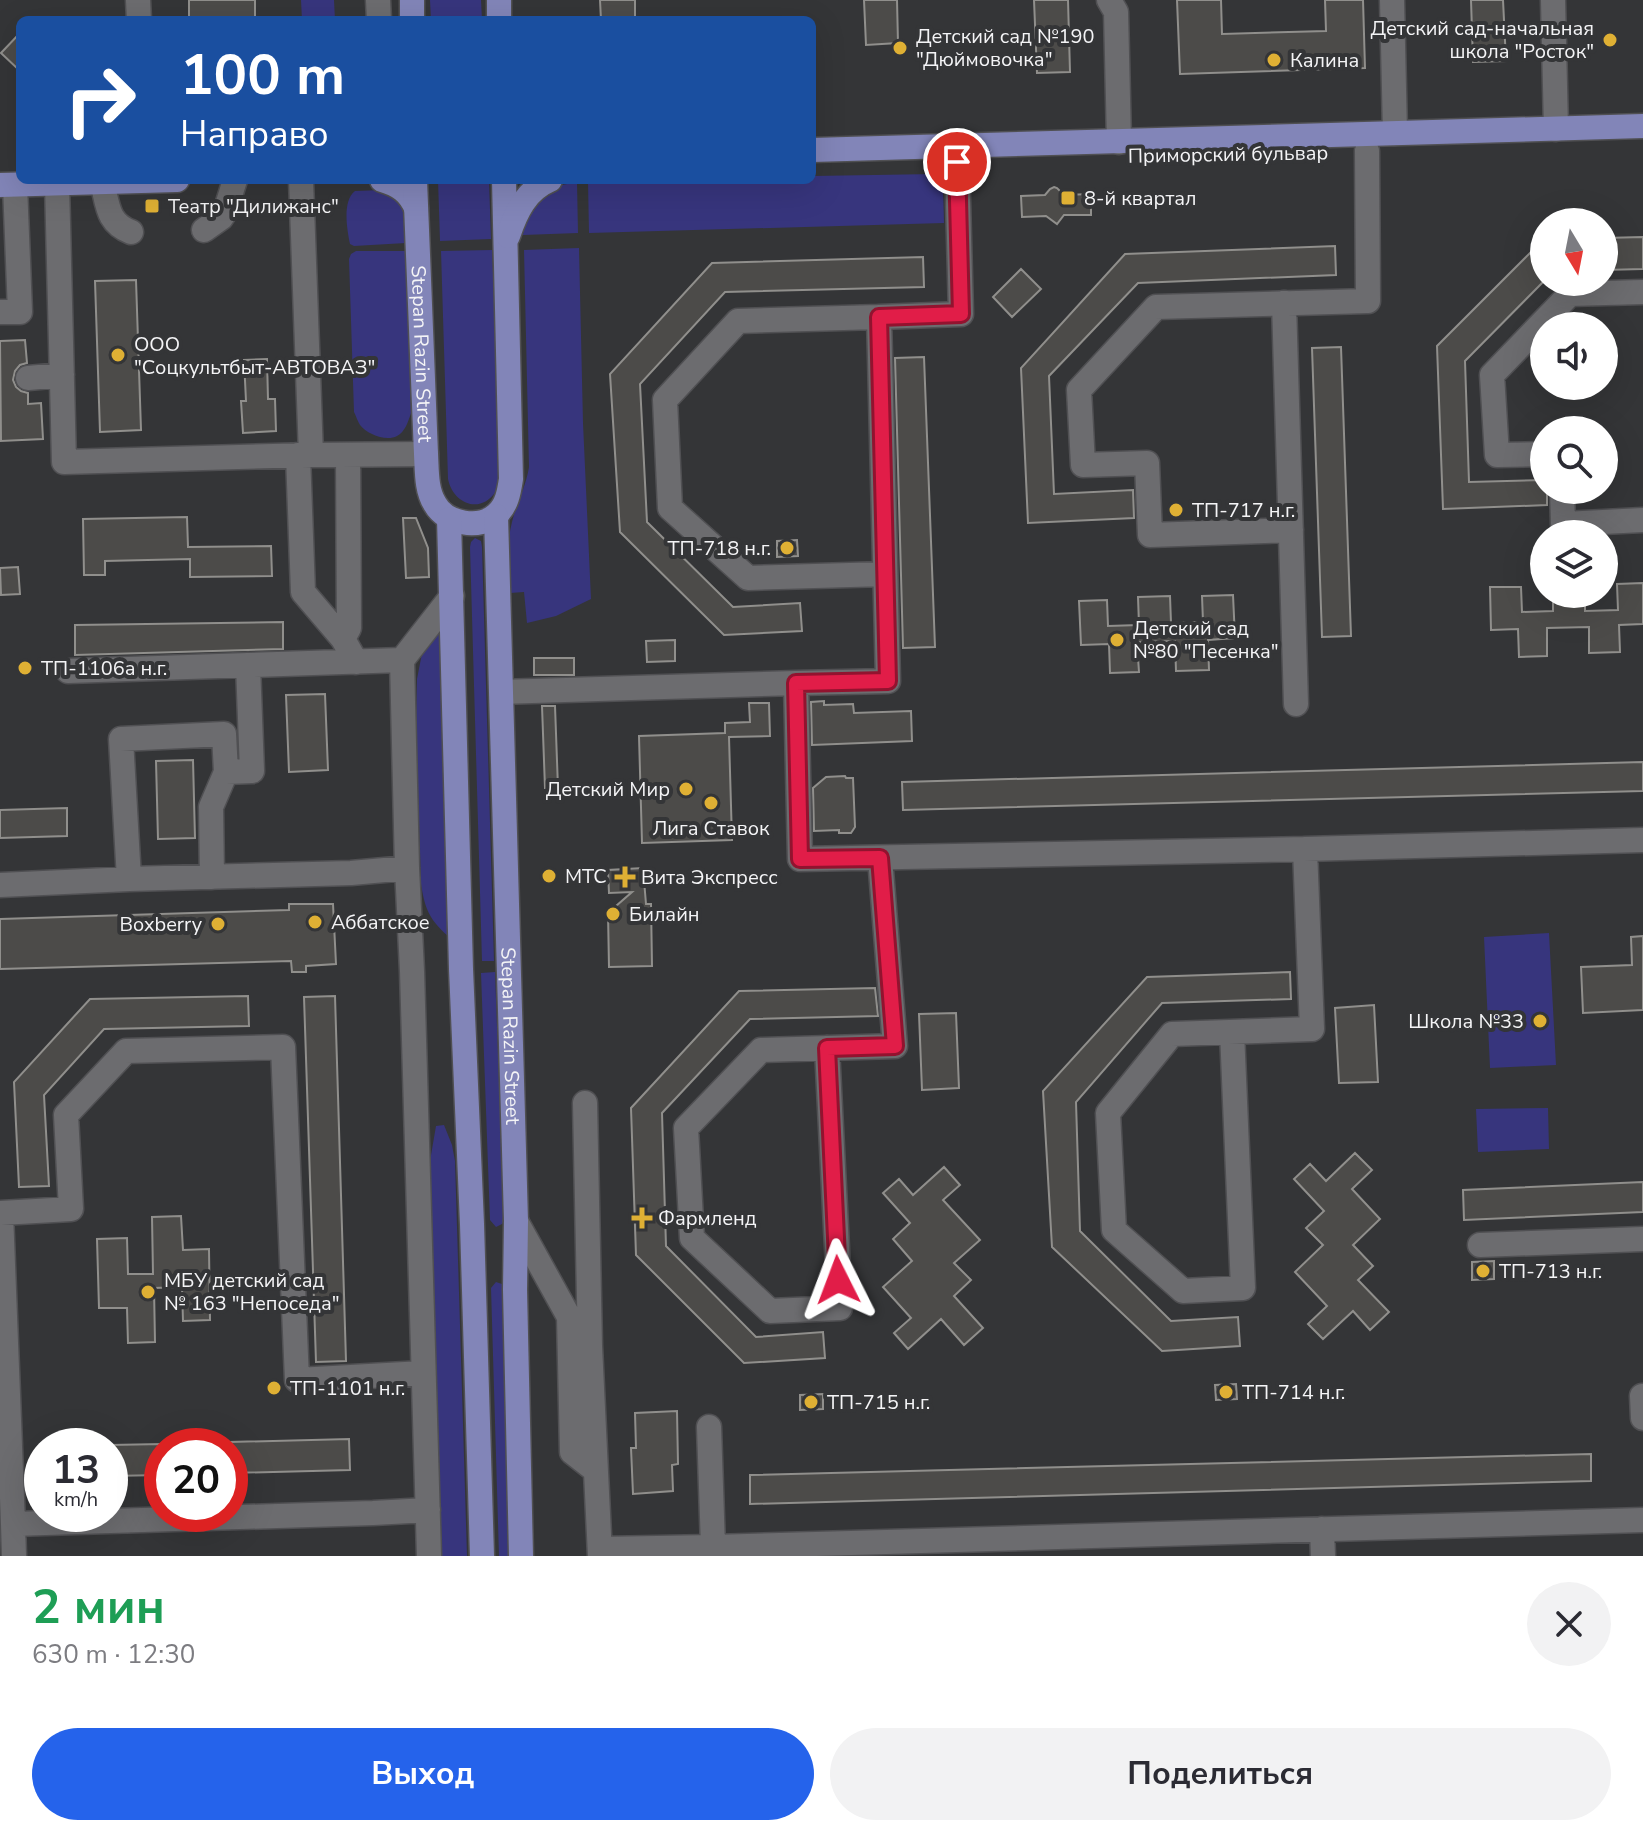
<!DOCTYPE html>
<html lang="ru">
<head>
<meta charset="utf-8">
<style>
  :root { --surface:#fff; --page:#f2f2f3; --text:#2b2b33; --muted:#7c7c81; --accent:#2563eb }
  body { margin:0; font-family:"Nunito Sans",sans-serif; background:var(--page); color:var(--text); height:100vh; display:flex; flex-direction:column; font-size:30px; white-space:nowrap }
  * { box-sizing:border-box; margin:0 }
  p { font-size:26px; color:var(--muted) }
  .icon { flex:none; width:44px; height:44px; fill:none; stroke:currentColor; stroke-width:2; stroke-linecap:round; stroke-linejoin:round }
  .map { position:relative; height:1556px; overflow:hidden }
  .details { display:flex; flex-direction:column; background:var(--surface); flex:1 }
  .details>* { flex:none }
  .guide { position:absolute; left:16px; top:16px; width:800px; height:168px; border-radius:12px; box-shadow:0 8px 32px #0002; background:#1a4fa0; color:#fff; overflow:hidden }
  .needle { width:52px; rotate:170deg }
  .tools { position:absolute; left:1530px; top:208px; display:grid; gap:16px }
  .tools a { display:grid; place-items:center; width:88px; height:88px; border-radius:50%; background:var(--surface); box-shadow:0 8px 32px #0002; font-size:40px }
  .speed { position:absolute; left:24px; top:1428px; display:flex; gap:16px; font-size:40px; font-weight:700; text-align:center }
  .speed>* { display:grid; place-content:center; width:104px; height:104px; border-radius:50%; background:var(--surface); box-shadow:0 8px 32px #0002; line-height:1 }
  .speed small { font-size:20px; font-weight:400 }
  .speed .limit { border:12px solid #d22; background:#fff; color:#111 }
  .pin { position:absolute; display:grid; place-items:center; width:68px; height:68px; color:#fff; margin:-34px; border:4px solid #fff; border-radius:50%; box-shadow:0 2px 8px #0007 }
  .me { position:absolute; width:88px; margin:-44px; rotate:357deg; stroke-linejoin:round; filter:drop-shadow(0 0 6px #0008) }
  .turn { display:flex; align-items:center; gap:28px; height:168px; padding:0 32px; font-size:36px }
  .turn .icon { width:104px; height:104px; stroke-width:2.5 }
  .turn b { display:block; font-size:56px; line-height:68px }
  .round { display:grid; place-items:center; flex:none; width:84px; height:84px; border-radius:42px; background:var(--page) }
  .overview { display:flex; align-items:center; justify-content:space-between; height:136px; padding:0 32px }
  h1 { font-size:48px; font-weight:700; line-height:60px; color:#1e9e55 }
  .primary-button { display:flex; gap:16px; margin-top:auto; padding:16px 32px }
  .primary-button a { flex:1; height:92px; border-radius:48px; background:var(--accent); color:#fff; font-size:32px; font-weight:700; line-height:92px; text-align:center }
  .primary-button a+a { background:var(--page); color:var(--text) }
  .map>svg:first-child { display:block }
</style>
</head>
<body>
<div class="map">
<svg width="1643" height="1556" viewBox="0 0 1643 1556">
  <rect width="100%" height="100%" fill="#343537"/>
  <path fill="#37357d" d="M301 0H334L335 20H302Z
    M430 0H481L482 20H431Z
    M935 174 942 181 943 186 944 223 589 233 588 182 673 180H812V176Z
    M438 180H489L491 239 440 241Z
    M577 182 578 233 523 235 526 211 557 186Z
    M382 190 404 205 406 243 354 246 350 244C347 229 342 201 355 191Z
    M579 248 583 423 591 599 556 616 527 623 524 592 510 593C509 569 506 545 512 522 516 504 526 487 529 467L524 250Z
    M492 250 501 465C500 473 500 483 496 491 481 515 453 504 448 479L441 251Z
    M356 251H406L411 413C408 422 405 432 397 436 386 442 367 434 360 425 358 422 356 416 354 412L349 259 351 254Z
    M475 538 481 541 482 547 494 961H482L470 547 471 542Z
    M439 629 440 632 448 936C429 919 425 909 421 884L416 725 417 679 424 643Z
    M1549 933 1556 1065 1490 1068 1484 937Z
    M495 972 504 1219 502 1224 496 1227 490 1220 481 973Z
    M1548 1108 1549 1149 1478 1152 1476 1109Z
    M444 1125 452 1145 455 1161 467 1556H442L430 1161 436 1126Z
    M496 1282 502 1284 503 1288 511 1556H499L491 1288Z"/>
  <path fill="#4c4b49" stroke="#908f8c" stroke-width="2" d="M189 0H255V20H189Z
    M600 0H635V20H601Z
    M864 0H897L898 43 866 45Z
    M1034 0H1068L1070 72 1037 73Z
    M1177 0H1221L1222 34 1326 31 1325 0H1363L1365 68 1180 74Z
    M1471 0H1503L1506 61 1473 62Z
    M20 33V71L1 53Z
    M1054 187 1057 188 1064 195 1091 194V215H1064L1057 224 1046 216 1022 217 1021 196 1045 195 1050 189Z
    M1643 237V269L1604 270V238Z
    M1544 239V281L1465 361 1469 482 1544 480V490H1547V505L1443 509 1437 346Z
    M1335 246 1336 275 1138 283 1049 376 1054 494 1133 490 1134 518 1028 523 1021 368 1125 254Z
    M923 257 924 287 725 292 640 384 647 522 733 607 800 603 802 631 724 635 620 532 610 374 712 263Z
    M1021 269 1041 289 1012 317 993 297Z
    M136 280 141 430 100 432 95 281Z
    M25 340 27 363 20 365 15 371 13 380 16 387 21 391 28 393V404L41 403 43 439 1 441 0 341Z
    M1341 347 1351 636 1322 637 1312 348Z
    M924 357 935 647 903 648 895 358Z
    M267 359 268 399H275L276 431 243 433 241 401H246L244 360Z
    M187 517 188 547 271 546 272 576 190 577V559L105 561V575H84L83 519Z
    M403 518H416L428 548 429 577 406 578Z
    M797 540 798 556 777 557V541Z
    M18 567 20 594 1 595 0 568Z
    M1643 583V624L1619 625 1620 652 1589 653V627L1547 628V656L1519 657 1518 629 1491 630 1490 587H1521L1522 612 1553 611V594H1585V611L1618 610 1617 584Z
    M1233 595 1235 638 1208 640 1209 670 1176 671 1175 641 1137 642 1139 672 1110 673 1109 644 1081 645 1079 601 1107 600 1108 626 1139 625 1138 597 1170 596 1171 623 1203 622 1202 596Z
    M283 622V649L75 655V625Z
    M675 640V661L647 662 646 641Z
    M534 658H574V675H534Z
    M325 694 328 770 289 772 286 695Z
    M824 701V705L853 704 854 713 911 711 912 741 812 745 811 702Z
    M749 703H769L770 736 729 737 732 840 642 843 639 736 725 733V723L750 722Z
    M542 706H555L558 788H545Z
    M193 760 195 838 158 839 156 761Z
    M1643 762V791L903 810 902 782Z
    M845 776 846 778H853L855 827 851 833H839V830L814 831 813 788 826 777Z
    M67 808V836L0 838V810Z
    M643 868 646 904H651L652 966 609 967 608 913 632 892 609 893 608 870Z
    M289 904H333L336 964 306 966V972H292L291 961 0 969V919L289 910Z
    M1643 936V1010L1583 1013 1581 967 1632 965 1631 937Z
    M1290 972 1291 999 1162 1003 1076 1102 1080 1231 1171 1321 1238 1317 1240 1346 1162 1351 1052 1247 1043 1091 1147 977Z
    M875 988 878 1016 750 1019 662 1113 666 1246 756 1337 823 1332 825 1358 744 1363 636 1255 631 1108 739 991Z
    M248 996 249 1026 104 1029 44 1095 49 1186 19 1187 14 1082 90 999Z
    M335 996 346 1361 316 1362 304 997Z
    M1374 1005 1378 1082 1339 1083 1335 1008Z
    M956 1013 959 1088 922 1090 919 1014Z
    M1355 1153 1372 1170 1352 1189 1380 1219 1353 1245 1373 1266 1358 1280 1389 1312 1370 1330 1353 1311 1323 1339 1308 1324 1327 1306 1295 1272 1323 1245 1306 1228 1324 1211 1294 1179 1310 1164 1326 1181Z
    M944 1167 960 1185 943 1200 980 1240 954 1263 971 1280 954 1296 983 1328 964 1345 941 1319 908 1349 894 1333 911 1318 883 1287 912 1261 893 1239 910 1223 883 1193 899 1179 913 1195Z
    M1643 1182V1212L1464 1220 1463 1190Z
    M181 1216 183 1250 209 1249 210 1320 183 1321 182 1287 154 1288 155 1342 128 1343 127 1308H99L97 1239 127 1238 128 1274H153L152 1217Z
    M1494 1261V1279L1472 1280V1262Z
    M1236 1384 1237 1399 1216 1400 1215 1385Z
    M823 1394V1409L800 1410V1395Z
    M677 1411 678 1464 672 1465 673 1491 633 1494 631 1448H636L635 1413Z
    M349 1439 350 1470 230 1473V1442Z
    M162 1444V1475L110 1476V1445Z
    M1591 1454V1481L750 1504V1475Z"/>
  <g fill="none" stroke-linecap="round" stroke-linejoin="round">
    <g stroke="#505053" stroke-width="27">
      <path id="minor" d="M138 0 139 20
        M378 0 379 20
        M1109 0 1116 12 1119 142
        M1392 0 1395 133
        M1553 0 1556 129
        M301 180 311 455 426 454
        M102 182C108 205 107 223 131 232
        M57 184 64 462 311 455
        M204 230 221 218 225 212 235 180
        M1284 303 1296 704
        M0 312H20L15 185
        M879 317 738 321 665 400 670 508 748 578 885 574
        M28 378 62 375
        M1544 454 1497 455 1492 375 1570 294 1643 292
        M298 455 303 592 343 639 356 662
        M1562 490 1563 524 1643 520
        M1291 530 1150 535 1147 463 1083 465 1079 390 1156 307 1368 301 1367 151
        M343 639 349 628 348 455
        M68 671 402 660
        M796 683 888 681 879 317 961 314 957 162
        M502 692 796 683 800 859 1305 849 1643 840
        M212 877 211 807 226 772 252 771 248 665
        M129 879 121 739 224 734 226 772
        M0 885 129 879 351 873 407 868
        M1232 1032 1243 1288 1183 1291 1114 1230 1108 1113 1172 1034 1312 1029 1305 849
        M827 1048 840 1308 770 1311 692 1238 686 1128 761 1050 895 1046 880 858
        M585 1103 590 1346
        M516 1221 569 1317 590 1346 600 1556
        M1480 1245 1643 1239
        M569 1317 572 1452 595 1470
        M1643 1396H1642L1643 1418
        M709 1427 713 1547
        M13 1524 1 1213 71 1209 66 1115 126 1051 283 1047 297 1380 423 1373
        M1322 1529 1323 1556
        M600 1549 713 1547 1643 1520
        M14 1556 13 1524 373 1513 428 1510
        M429 1556 412 971 407 868 402 660 452 596"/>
    </g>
    <g stroke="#505053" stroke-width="27">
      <g id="major">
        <path d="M412 0V20"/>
        <path d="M499 0V20"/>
        <path d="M812 150 1643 126"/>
        <path d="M382 180C399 185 409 192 416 208"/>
        <path id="s1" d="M415 180 426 454C427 471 426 490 435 504 446 524 480 530 497 514 507 505 509 492 511 479L504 180"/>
        <path d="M0 185 177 180"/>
        <path d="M508 236C516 212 526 190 550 180"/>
        <path id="s2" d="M496 516 516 1221 515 1290 521 1556"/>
        <path d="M449 519 461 969 472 1224 482 1556"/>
      </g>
    </g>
    <use href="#minor" stroke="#6c6c6f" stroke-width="24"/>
    <use href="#major" stroke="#8285b8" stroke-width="24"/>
  </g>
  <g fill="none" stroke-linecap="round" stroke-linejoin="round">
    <g stroke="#92132f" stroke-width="20">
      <path id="route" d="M838 1280 827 1048 895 1046 880 858 800 859 796 683 888 681 879 317 961 314 957 162"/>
    </g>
    <use href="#route" stroke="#e11d48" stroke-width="14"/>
  </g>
  <g fill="#dfb034" stroke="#343537" stroke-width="3">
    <circle cx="1610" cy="40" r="8"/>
    <circle cx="900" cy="48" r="8"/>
    <circle cx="1274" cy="60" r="8"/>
    <rect x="1060" y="190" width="16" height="16" rx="4"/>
    <rect x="144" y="198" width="16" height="16" rx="4"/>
    <circle cx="118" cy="355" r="8"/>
    <circle cx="1176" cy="510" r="8"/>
    <circle cx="787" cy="548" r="8"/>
    <circle cx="1117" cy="640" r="8"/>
    <circle cx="25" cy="668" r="8"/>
    <circle cx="686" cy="789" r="8"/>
    <circle cx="711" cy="803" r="8"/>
    <circle cx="549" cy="876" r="8"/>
    <path d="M621 865h8v8h8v8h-8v8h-8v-8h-8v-8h8z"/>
    <circle cx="613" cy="914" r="8"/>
    <circle cx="315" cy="922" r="8"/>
    <circle cx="218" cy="924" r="8"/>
    <circle cx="1540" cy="1021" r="8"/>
    <path d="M638 1206h8v8h8v8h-8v8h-8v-8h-8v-8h8z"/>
    <circle cx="1483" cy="1271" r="8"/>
    <circle cx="148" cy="1292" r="8"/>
    <circle cx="274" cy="1388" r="8"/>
    <circle cx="1226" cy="1392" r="8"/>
    <circle cx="811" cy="1402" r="8"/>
  </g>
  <g text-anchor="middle" stroke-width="8" stroke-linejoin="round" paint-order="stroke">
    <g font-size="20" fill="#f4f4f6" stroke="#343537" text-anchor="start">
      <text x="1594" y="35" text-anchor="end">Детский сад-начальная<tspan x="1594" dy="23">школа "Росток"</tspan></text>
      <text x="916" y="43">Детский сад №190<tspan x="916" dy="23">"Дюймовочка"</tspan></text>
      <text x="1290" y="67">Калина</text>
      <text x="1084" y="205">8-й квартал</text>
      <text x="168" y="213">Театр "Дилижанс"</text>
      <text x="134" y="351">ООО<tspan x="134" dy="23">"Соцкультбыт-АВТОВАЗ"</tspan></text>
      <text x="1192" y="517">ТП-717 н.г.</text>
      <text x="771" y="555" text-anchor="end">ТП-718 н.г.</text>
      <text x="1133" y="635">Детский сад<tspan x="1133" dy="23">№80 "Песенка"</tspan></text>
      <text x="41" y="675">ТП-1106а н.г.</text>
      <text x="670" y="796" text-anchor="end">Детский Мир</text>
      <text x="711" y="835" text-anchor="middle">Лига Ставок</text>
      <text x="565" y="883">МТС</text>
      <text x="641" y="884">Вита Экспресс</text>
      <text x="629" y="921">Билайн</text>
      <text x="331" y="929">Аббатское</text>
      <text x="202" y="931" text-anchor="end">Boxberry</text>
      <text x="1524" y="1028" text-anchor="end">Школа №33</text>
      <text x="658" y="1225">Фармленд</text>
      <text x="1499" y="1278">ТП-713 н.г.</text>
      <text x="164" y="1287">МБУ детский сад<tspan x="164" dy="23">№ 163 "Непоседа"</tspan></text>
      <text x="290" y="1395">ТП-1101 н.г.</text>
      <text x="1242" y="1399">ТП-714 н.г.</text>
      <text x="827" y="1409">ТП-715 н.г.</text>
    </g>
    <g font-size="20" fill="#f4f4f6" stroke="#343537">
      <text transform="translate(1228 154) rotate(-1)" y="7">Приморский бульвар</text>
      <text dy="7" stroke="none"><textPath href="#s1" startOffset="174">Stepan Razin Street</textPath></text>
      <text dy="7" stroke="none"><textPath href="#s2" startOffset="520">Stepan Razin Street</textPath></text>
    </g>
  </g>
</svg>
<div class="tools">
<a><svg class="needle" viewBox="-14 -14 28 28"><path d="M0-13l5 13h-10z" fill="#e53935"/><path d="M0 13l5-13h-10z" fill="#7c7c81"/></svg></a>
<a><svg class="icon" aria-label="sound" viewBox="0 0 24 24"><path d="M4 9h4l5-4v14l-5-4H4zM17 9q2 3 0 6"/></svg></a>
<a><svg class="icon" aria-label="search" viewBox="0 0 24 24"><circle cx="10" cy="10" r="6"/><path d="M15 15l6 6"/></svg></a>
<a><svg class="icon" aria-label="layers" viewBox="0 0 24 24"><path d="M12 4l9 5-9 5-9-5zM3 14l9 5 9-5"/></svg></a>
</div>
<div class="speed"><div>13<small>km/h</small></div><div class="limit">20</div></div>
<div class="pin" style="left:957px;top:162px;background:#d93025"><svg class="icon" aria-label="arrive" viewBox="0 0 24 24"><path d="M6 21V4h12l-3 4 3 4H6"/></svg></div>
<svg class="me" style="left:838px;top:1280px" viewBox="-20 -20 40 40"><path d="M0-17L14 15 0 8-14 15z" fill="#e11d48" stroke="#fff" stroke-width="4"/></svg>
<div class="guide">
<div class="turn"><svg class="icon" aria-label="right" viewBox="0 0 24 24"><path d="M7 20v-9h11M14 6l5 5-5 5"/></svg><div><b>100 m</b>Направо</div></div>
</div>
</div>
<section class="details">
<div class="overview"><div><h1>2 мин</h1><p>630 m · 12:30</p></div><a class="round"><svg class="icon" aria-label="close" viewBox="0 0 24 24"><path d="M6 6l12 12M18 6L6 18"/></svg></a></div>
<div class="primary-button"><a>Выход</a><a>Поделиться</a></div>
</section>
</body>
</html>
